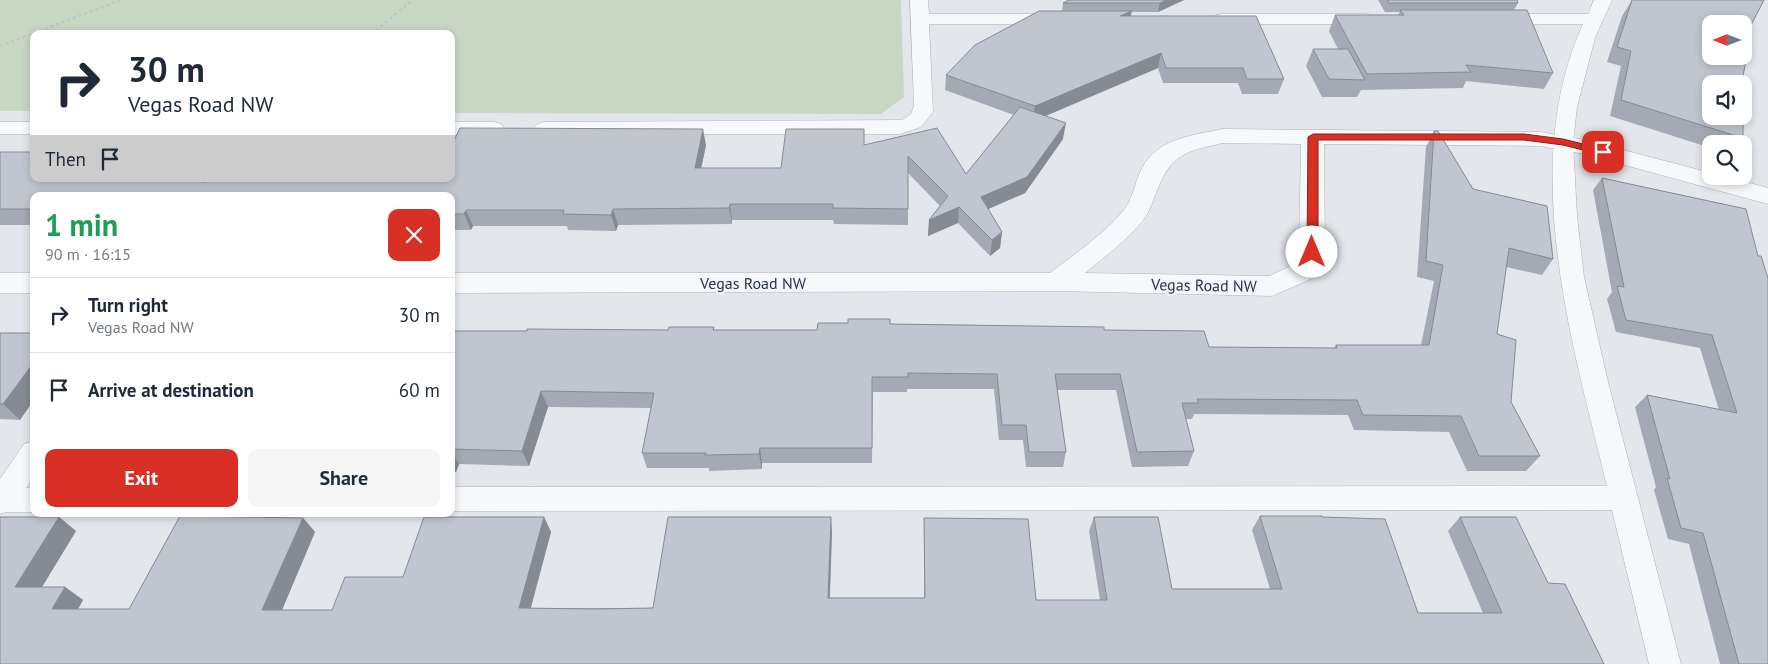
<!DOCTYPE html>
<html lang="en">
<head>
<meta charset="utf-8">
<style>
  :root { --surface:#fff; --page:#f6f6f7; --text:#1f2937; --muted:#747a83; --line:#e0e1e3; --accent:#d93025 }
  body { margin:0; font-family:"PT Sans",sans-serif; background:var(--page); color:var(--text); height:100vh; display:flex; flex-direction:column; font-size:19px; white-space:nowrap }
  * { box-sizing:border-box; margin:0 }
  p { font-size:16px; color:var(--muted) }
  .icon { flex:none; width:28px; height:28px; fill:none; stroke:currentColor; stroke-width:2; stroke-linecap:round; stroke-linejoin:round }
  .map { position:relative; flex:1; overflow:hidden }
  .side { position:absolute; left:30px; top:192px; width:425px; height:325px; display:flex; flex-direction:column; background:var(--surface); border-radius:10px; box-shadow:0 2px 8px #0003 }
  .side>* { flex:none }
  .guide { position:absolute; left:30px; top:30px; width:425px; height:152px; border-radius:10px; box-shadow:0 2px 8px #0003; background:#fff; color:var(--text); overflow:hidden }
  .needle { width:32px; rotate:270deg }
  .tools { position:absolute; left:1702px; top:15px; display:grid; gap:10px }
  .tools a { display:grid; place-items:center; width:50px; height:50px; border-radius:10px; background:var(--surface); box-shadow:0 2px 8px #0003; font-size:25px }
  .pin { position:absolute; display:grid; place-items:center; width:42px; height:42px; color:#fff; margin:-21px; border-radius:10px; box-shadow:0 2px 8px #0006 }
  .me { position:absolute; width:55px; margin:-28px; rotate:0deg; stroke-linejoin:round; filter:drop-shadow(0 0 4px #0008) }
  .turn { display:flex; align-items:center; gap:18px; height:105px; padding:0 15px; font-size:22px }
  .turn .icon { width:65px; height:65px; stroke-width:2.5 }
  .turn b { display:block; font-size:35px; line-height:42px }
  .then { display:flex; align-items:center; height:48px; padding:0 15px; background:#0003; gap:10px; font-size:19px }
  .round { display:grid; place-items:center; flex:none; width:52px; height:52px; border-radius:10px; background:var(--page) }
  .summary { display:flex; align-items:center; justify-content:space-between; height:85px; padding:0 15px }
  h1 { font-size:30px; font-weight:700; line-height:38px; color:#1e9e55 }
  .action { display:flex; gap:10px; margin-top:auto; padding:10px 15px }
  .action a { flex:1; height:58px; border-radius:10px; background:var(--accent); color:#fff; font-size:20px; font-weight:700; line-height:58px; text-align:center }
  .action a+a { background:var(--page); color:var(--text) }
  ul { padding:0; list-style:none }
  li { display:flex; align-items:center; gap:15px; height:75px; padding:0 15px; border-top:1px solid var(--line) }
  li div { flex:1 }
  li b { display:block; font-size:19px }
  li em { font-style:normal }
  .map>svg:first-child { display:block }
</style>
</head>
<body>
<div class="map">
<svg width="1768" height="664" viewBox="0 0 1768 664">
  <rect width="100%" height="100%" fill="#e3e7ec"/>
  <path fill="#c8d7c3" d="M0 0H901L904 97 881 114 451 113V34H34V111H0Z"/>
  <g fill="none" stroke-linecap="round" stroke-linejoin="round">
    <g stroke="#abb1ba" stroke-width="1">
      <path id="service" d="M910 0H928L929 14H1057L1063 15 1066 19 1063 23 1057 24H929L933 112 921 127 900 134H544L537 132 534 128 537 124 544 122 902 120 911 114 914 106Z
        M1594 0H1612L1595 38 1577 107 1573 142 1577 216 1584 277 1608 382 1681 664H1649L1612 510 451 511V487L1607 486C1572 342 1518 166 1583 24H1497L1491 23 1488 19 1491 15 1497 14H1588Z
        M1222 14H1367L1373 15 1376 19 1373 23 1367 24H1222L1216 23 1213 19 1216 15Z
        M0 122H34V134H0Z
        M451 122H494L501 124 504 128 501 132 494 134H451Z
        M34 441V475L26 488H34V512H6L0 514V479L24 444Z"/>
    </g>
    <g stroke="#abb1ba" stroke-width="1">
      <path id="minor" d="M1223 129 1540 132 1585 140 1711 173V176H1724L1768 188V204L1584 154 1540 146 1324 144 1325 252 1309 280 1272 296 1056 291 451 293V273H1050C1076 253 1103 235 1124 210 1133 199 1135 181 1142 168 1158 138 1194 135 1223 129ZM1223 143 1301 144 1299 252 1291 266 1269 276 1085 273C1106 256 1127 240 1144 219 1150 211 1153 200 1157 191 1171 154 1186 151 1223 143Z
        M0 273H34V293H0Z"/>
    </g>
    <path stroke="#c1c5cb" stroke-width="2.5" stroke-dasharray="3 3" stroke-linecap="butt" d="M371 34 413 0
      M0 46 121 0"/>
    <use href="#service" fill="#f6f8fa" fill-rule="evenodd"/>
    <use href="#minor" fill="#f6f8fa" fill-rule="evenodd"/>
  </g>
  <path fill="#a5a9b3" d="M1069 0H1184L1158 12H1131L1130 16 1284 79 1278 94H1242L1238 83H1163L1158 68 1046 116 1063 139 1025 193 988 209 1002 232 1000 248 990 256 958 223 928 236 929 220 940 206 908 173V225L834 224 833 220H732V224L618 225 616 231 568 230 567 226H473L471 230H451V196H34V225H0V152L34 179H208L205 182 451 179 706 145 701 168H781L865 145 966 174 1014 115 945 90 946 75 1062 11 1063 3Z
    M1378 0H1517L1518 3 1514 10 1553 73 1544 89 1466 81 1463 88 1361 90 1357 97H1322L1306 66 1313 49H1338L1329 31 1335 15H1398L1400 12H1385Z
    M1632 0 1744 84 1743 138 1738 144H1711V148L1610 116 1621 66 1607 62 1622 16Z
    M1434 131 1473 189 1553 259 1542 275 1506 267 1497 334 1511 402 1540 456 1526 471H1467L1449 432 1354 430 1348 415 1194 414 1192 419H1186L1194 451 1188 466 1132 467 1116 390H1057L1066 452 1063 467H1026L1023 440H999L994 389H907V392H873L872 463H762V469L709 471V468H647L642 453 651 408 548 407 529 466 459 464 456 472H451V331L817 330 890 324 1104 330 1209 347 1334 348 1336 345H1421L1434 281 1417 277 1426 147Z
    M1602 178 1746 209 1768 664H1720L1689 544 1668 539 1654 490 1656 487 1635 407 1647 395 1719 410 1700 348 1616 332 1607 299 1612 292 1593 190Z
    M0 333 20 420 0 419Z
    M1260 516 1322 517 1418 613H1483L1448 531 1460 517 1548 583 1604 664H0L59 517 76 531 42 587H65L83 600 78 609H129L303 518 315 532 282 610H332L403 577 544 517 551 532 531 608H653L832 532 830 598H924V518L1036 600H1100L1089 531 1094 517 1172 589H1270L1252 530Z"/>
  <path fill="#868a92" d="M1166 0H1184L1158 12 1160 3Z
    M1132 11 1128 26 1120 16Z
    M1161 53 1158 68 1033 121 1035 106Z
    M1066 123 1063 139 1025 193 979 213 981 197Z
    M703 129 706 145 698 184 695 168Z
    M183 179H208L195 195 184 181Z
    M730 204 732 220V224L729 208Z
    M959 207 958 223 928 236 929 220Z
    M613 209 618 225 616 231 611 215Z
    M466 210 473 226 471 230 464 214Z
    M1002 232 1000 248 990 256 992 240Z
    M34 362V400L20 420 3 404Z
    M541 391 548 407 529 466 522 451Z
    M760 448 762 463V469L759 454Z
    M451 451 459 464 456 472 451 463Z
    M59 517 76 531 34 600 15 587Z
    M544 517 551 532 527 621 519 608Z
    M831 517 832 532 829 611 828 598Z
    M303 518 315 532 276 624 262 610Z
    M65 587 83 600 71 622 52 609Z"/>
  <path fill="#c0c5d0" stroke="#868a92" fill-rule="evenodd" d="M1069 0H1166L1160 3H1063Z
    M1387 0H1517L1518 3H1389Z
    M1632 0H1764L1748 31 1751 32 1742 82 1746 84 1744 100V84H1711V116H1743V138L1621 100 1631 51 1617 47ZM1711 24H1744V56H1711Z
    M1400 10H1527L1553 73 1466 65 1471 72 1367 74 1335 15H1404Z
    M1039 11H1132L1120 16H1256L1284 79H1247L1243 68H1166L1161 53 1035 106 946 75 975 45Z
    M1313 49H1348L1365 80 1329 79Z
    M1020 107 1066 123 1027 177 981 197 1002 232 992 240 959 207 929 220 948 196 908 156V209L833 208V204H730L729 208 613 209 611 215 563 214 564 210H466L464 214H451V196H34V209H0V152H34V179H183L184 181 207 182 210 179H451V147L460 128 703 129 695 168H781L786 129H864V145L937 128 966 174Z
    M1434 131H1438L1473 189 1547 206 1553 259 1509 248 1497 334 1516 340 1511 402 1540 456H1479L1461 416 1363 415 1357 400 1197 399 1199 403H1182L1194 451 1137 452 1120 374H1055L1066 452H1029L1026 425H1002L997 374 908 373V377H872V448H760L759 454 705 455 706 453H642L654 393 541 391 522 451 451 449V331H527V329L668 330 669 327H714L713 330H817L818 323H848V319H890V324L1104 327V330L1204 331 1209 347 1337 348 1336 345H1429L1443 265 1426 261Z
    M1602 178 1746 209 1758 256H1761L1768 278V664H1739L1703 533 1681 528 1667 478 1670 479 1647 395 1737 413 1712 335 1626 320 1617 286 1624 287Z
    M0 333H34V362L3 404H0Z
    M180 516 303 518 262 610H332L345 577H403L424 517H544L519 608 595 609 653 608 668 517H831L828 598H925L924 518 1028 519 1036 600H1107L1094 517H1158L1172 589H1282L1260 516H1322V517L1385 519 1418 613H1502L1460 517H1516L1548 583 1565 584 1604 664H0V517H59L15 587H65L52 609H129Z"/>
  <path fill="#d93025" stroke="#8d1f18" d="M1313 134H1524L1563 139 1607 150 1608 152 1603 155 1563 145 1524 140H1318V252L1312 255 1307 252 1308 137Z"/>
  <g text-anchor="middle" stroke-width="4.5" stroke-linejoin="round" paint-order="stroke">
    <g font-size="16" fill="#293346" stroke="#f3f6f9">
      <text x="753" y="289">Vegas Road NW</text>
      <text transform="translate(1204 285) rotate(1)" y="6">Vegas Road NW</text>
    </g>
  </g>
</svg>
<div class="tools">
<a><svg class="needle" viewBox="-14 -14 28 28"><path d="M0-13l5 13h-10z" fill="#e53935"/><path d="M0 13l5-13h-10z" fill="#747a83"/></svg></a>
<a><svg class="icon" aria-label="sound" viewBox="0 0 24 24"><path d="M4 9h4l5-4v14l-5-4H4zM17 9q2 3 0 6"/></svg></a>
<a><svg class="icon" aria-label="search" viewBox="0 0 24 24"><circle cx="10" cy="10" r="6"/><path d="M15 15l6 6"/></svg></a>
</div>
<div class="pin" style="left:1603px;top:152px;background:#d93025"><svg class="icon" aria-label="arrive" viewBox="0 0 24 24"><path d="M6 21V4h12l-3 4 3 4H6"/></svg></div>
<svg class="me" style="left:1312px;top:252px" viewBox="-20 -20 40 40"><circle r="19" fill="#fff"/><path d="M0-13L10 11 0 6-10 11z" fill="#d93025"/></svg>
<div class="guide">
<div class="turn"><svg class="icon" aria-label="right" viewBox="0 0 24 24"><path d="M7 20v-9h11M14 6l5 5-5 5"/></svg><div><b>30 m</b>Vegas Road NW</div></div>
<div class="then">Then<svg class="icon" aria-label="arrive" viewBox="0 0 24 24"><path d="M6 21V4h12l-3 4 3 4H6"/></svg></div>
</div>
<section class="side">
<div class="summary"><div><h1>1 min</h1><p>90 m · 16:15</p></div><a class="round" style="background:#d93025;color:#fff"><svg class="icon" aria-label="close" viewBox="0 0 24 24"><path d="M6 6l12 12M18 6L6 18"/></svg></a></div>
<ul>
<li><svg class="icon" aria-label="right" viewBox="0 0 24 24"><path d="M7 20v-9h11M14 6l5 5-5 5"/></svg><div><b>Turn right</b><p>Vegas Road NW</p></div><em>30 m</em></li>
<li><svg class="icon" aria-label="arrive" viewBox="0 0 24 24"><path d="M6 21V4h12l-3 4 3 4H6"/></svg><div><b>Arrive at destination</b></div><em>60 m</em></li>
</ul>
<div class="action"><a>Exit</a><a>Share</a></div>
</section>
</div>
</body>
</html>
